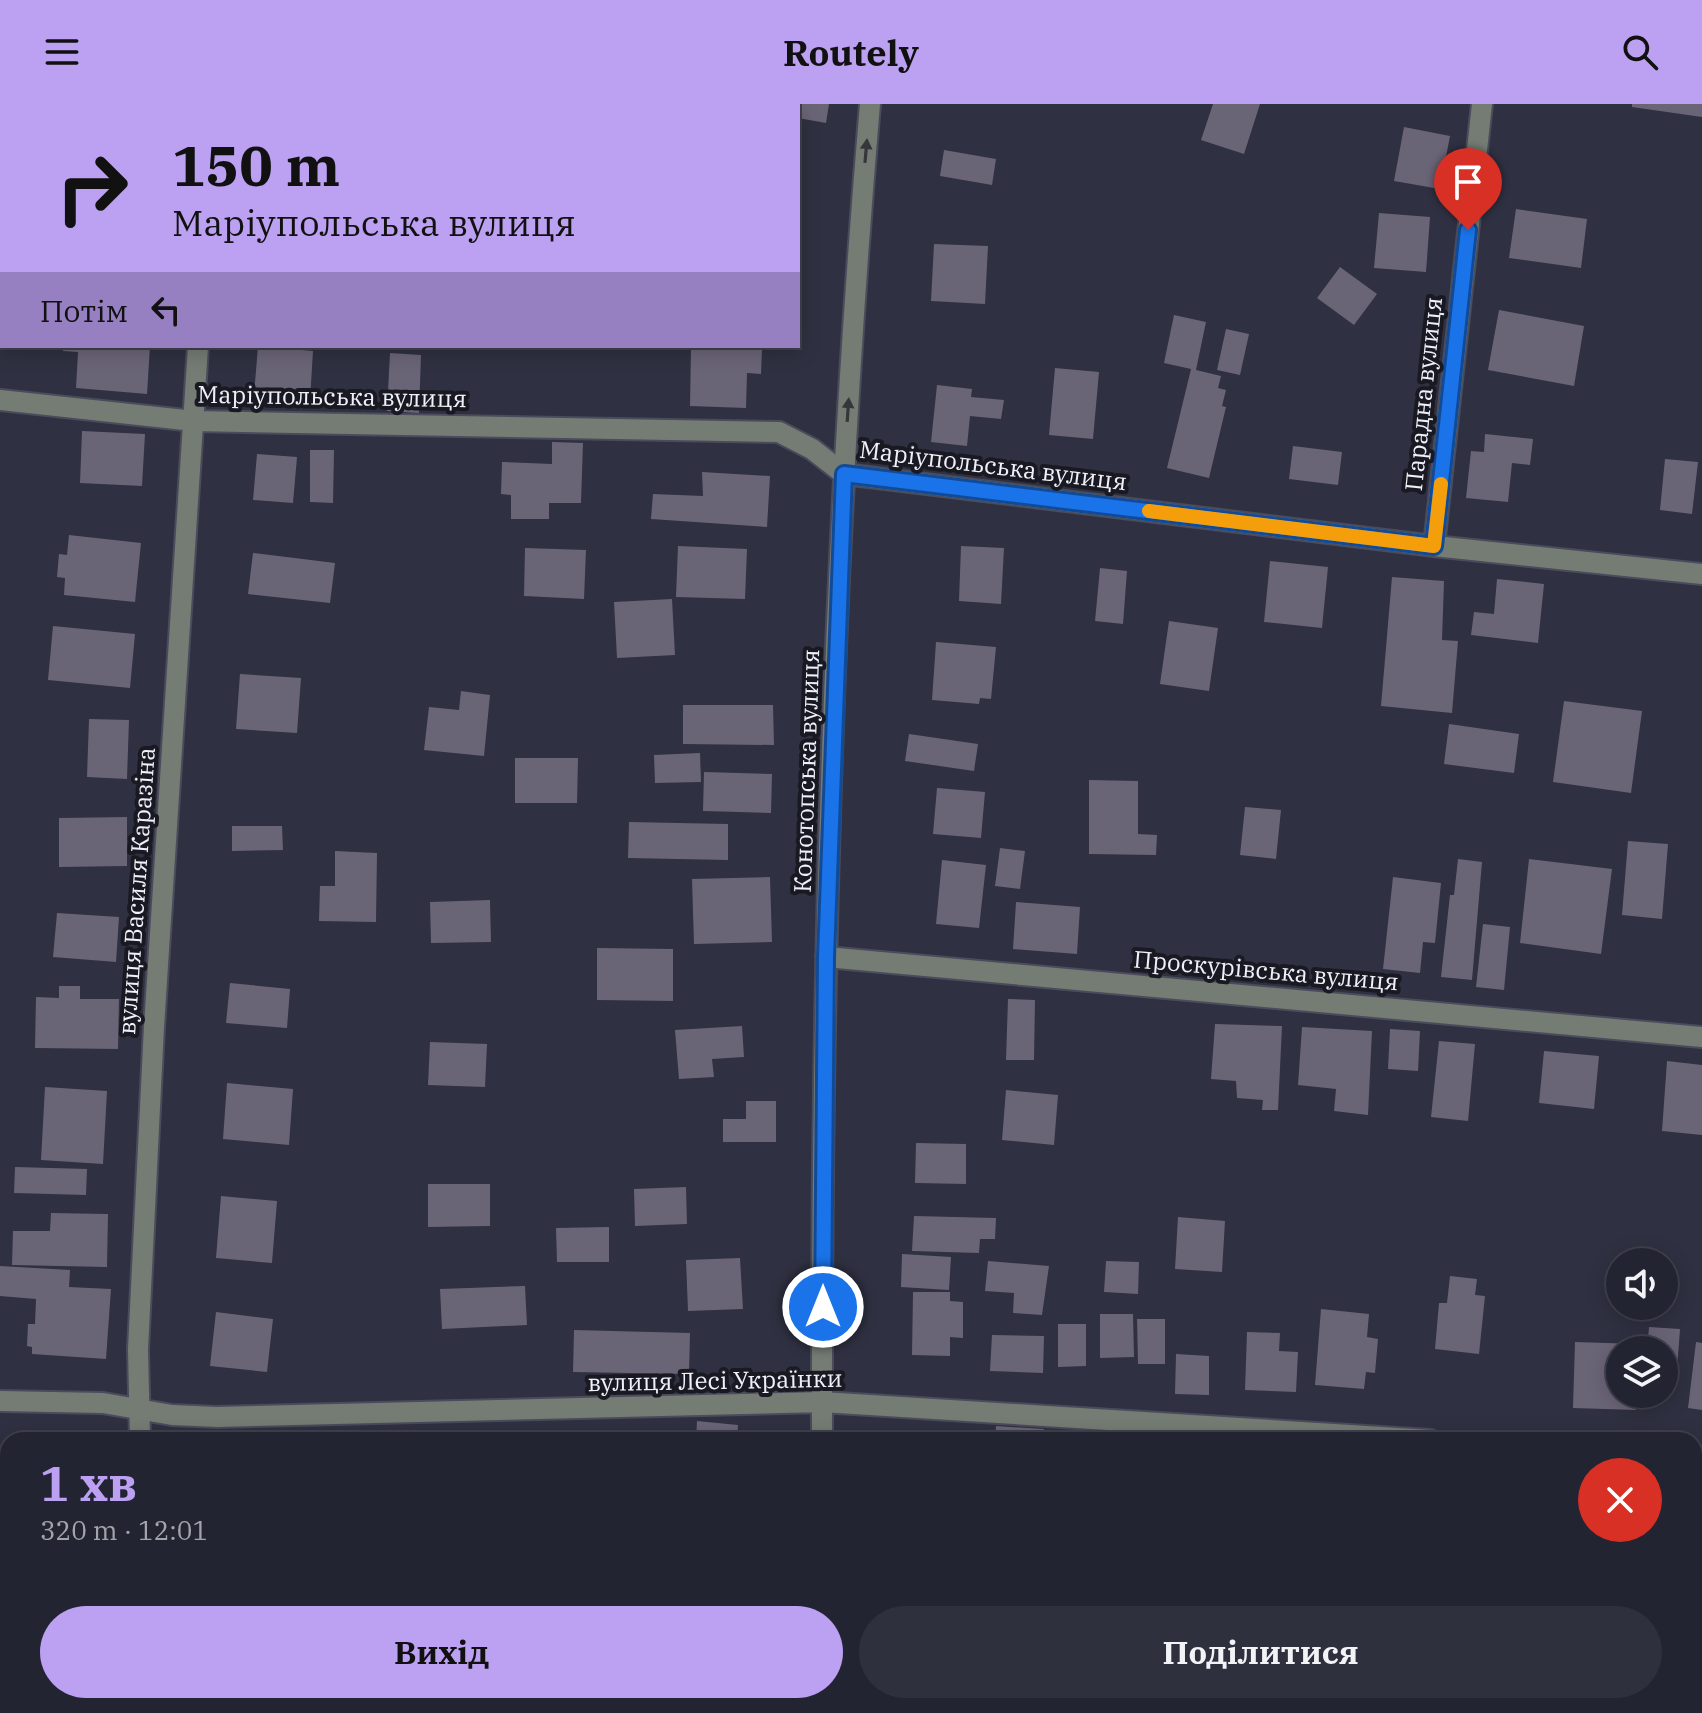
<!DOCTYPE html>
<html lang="uk">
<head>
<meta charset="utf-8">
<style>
  :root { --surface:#232431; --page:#2f303d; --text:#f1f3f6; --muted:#a3a4ab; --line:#40414d; --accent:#bca0f2 }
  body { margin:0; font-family:"IBM Plex Serif",serif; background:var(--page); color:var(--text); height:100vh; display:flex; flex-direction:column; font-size:30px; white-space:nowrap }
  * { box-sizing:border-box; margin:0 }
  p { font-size:26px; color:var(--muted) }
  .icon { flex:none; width:44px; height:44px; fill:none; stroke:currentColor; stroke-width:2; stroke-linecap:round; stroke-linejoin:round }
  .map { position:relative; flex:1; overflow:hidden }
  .details { position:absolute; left:0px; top:1328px; width:1702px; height:282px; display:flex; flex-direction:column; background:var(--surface); border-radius:24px 24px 0 0; box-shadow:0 4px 20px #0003,0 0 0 2px var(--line) }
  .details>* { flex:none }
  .hud { position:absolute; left:0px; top:0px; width:800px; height:244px; box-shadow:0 4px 20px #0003,0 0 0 2px var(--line); background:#bca0f2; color:#111; overflow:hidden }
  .buttons { position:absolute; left:1606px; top:1144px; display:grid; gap:16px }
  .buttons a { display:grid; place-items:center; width:72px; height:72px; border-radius:50%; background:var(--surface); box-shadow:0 4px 20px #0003,0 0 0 2px var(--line); font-size:40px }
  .pin { position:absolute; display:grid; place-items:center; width:68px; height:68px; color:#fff; margin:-82px -34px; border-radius:50% 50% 50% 0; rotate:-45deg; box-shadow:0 0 8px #0007 }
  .pin .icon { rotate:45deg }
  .me { position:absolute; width:88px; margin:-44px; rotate:0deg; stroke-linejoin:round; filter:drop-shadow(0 0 6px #0008) }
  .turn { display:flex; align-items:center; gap:28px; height:168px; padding:0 40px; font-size:36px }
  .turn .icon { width:104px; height:104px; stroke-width:2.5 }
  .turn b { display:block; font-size:56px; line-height:68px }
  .then { display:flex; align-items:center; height:76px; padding:0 40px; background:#0003; gap:16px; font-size:30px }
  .round { display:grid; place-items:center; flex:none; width:84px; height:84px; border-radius:42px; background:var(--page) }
  .headline { display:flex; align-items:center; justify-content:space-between; height:136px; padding:0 40px }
  h1 { font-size:48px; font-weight:800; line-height:60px; color:var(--accent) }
  .cta { display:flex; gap:16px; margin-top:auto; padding:16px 40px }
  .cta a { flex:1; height:92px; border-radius:48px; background:var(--accent); color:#111; font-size:32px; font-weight:800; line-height:92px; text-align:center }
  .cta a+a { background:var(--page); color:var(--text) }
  header { display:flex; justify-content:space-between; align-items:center; height:104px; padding:0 40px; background:var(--accent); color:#111; font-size:36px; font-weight:800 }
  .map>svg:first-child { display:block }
</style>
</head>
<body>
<header><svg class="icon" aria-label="menu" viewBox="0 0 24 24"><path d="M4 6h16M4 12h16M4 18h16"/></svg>Routely<svg class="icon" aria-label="search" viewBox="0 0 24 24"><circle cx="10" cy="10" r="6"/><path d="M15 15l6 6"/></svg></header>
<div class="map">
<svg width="1702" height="1609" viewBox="0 0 1702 1609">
  <rect width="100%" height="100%" fill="#2f3041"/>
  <path fill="#6a6477" d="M798 0H829L826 19 798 14Z
    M1213 0H1260L1244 50 1201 36Z
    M1632 0H1702V13L1632 3Z
    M1404 23 1450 32 1440 85 1394 77Z
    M944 46 996 55 992 81 940 72Z
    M1516 105 1587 115 1581 164 1509 154Z
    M1379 109 1430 113 1426 168 1374 164Z
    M934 140 988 142 985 200 931 197Z
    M1340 163 1377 190 1354 221 1317 194Z
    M1499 206 1584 222 1574 282 1488 266Z
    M1174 211 1206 218 1196 266 1221 272 1218 284 1226 286 1222 302 1226 303 1209 374 1167 364 1191 265 1164 259Z
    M1226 225 1249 230 1240 271 1217 266Z
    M64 242H150L147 290 76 284 78 248 63 247Z
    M258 242 313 247 310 296 254 291Z
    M691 244 762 245 761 270 747 269 746 304 690 302Z
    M390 249 421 251 419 309 387 307Z
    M1055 264 1099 268 1093 335 1049 331Z
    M937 281 972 285 971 293 1004 296 1001 315 970 312 967 342 931 338Z
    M82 327 145 330 142 382 80 379Z
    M1485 330 1533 335 1530 361 1512 359 1508 398 1466 394 1471 347 1484 348Z
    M552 338 583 339 581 399H549V415H511V391L501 390 502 358 552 360Z
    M1293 342 1342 348 1338 381 1289 375Z
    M310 346H334L333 399 310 398Z
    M257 350 297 353 293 399 253 396Z
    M1665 355 1698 358 1692 410 1660 406Z
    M702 368 770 372 767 423 651 415 653 390 703 392Z
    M69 431 141 439 135 498 64 491 65 474 57 473 59 450 67 451Z
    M678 442 747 445 745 495 676 493Z
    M961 442 1004 444 1001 500 959 497Z
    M525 444 586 446 584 495 524 492Z
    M253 449 335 459 330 499 248 490Z
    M1270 457 1328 463 1322 524 1264 518Z
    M1100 464 1127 467 1123 520 1095 517Z
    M1392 473 1444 477 1442 536 1458 537 1452 609 1381 602Z
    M1497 475 1544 480 1538 539 1471 531 1474 508 1494 510Z
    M672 495 675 551 617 554 614 498Z
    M1169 517 1218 524 1209 587 1160 580Z
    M53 522 135 530 130 584 48 576Z
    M936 538 996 543 991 595 980 594 979 600 932 596Z
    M240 570 301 574 297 629 236 625Z
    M461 587 490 591 484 652 424 646 429 603 459 606Z
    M1564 597 1642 607 1631 689 1553 678Z
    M683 601H773L774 641 683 640Z
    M89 615 129 616 127 675 87 673Z
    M1449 620 1519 630 1514 669 1444 660Z
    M909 630 978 640 974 667 905 657Z
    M700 649 701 678 655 679 654 651Z
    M515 654H578L577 699H515Z
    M704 668 772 670 771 709 703 707Z
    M1089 676 1138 677V730L1157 731 1156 751 1089 750Z
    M937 684 985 688 981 734 933 730Z
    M1245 703 1281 706 1276 755 1240 751Z
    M127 713V762L59 763V714Z
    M629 718 728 720V756L628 754Z
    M232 722H282L283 746 232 747Z
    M1628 737 1668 740 1662 815 1622 811Z
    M1000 744 1025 747 1020 785 995 782Z
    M335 747 377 749 376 818 319 817 320 782H335Z
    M1458 755 1482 758 1472 876 1441 873 1450 791H1454Z
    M1529 755 1612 765 1601 850 1520 839Z
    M942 756 986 761 979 824 936 820Z
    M770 773 772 838 694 840 692 775Z
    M1393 773 1441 779 1435 839 1423 838 1420 869 1383 865Z
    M490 796 491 838 431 839 430 798Z
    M1016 798 1080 803 1077 850 1013 845Z
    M57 809 119 813 116 858 53 853Z
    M1483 820 1510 823 1504 886 1476 883Z
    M597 844 673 845V897L597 896Z
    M230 879 290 885 287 924 226 919Z
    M59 882H80V895H119L118 945 35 944 36 893 59 894Z
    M1008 895 1035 896 1034 956H1006Z
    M1215 920 1282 922 1278 1006H1262L1263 996 1237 994 1236 977 1211 975Z
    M742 922 744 953 712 955 714 973 679 975 675 926Z
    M1302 923 1372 927 1368 1011 1334 1007 1336 985 1298 981Z
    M1390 925 1420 927 1418 967 1388 965Z
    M1439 937 1475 940 1468 1017 1431 1013Z
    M430 938 487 940 485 983 428 981Z
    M1544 947 1599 952 1594 1005 1539 999Z
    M1667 957 1702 961V1031L1662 1027Z
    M227 979 293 985 289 1041 223 1035Z
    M45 983 107 987 103 1060 41 1056Z
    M1006 986 1058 991 1054 1041 1002 1036Z
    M746 997H776V1038H723V1015H746Z
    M916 1039 966 1040V1080L915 1079Z
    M15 1063 87 1065 86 1091 14 1089Z
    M428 1080H490V1122L428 1123Z
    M686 1083 687 1120 635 1122 634 1085Z
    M221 1092 277 1097 272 1159 216 1154Z
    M51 1109 108 1110 107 1163 12 1161 13 1127H50Z
    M914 1112 996 1114 995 1135H980L979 1149 912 1147Z
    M1178 1113 1225 1117 1222 1168 1175 1165Z
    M609 1123V1158H557L556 1124Z
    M902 1150 951 1153 949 1186 901 1183Z
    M740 1154 743 1205 688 1207 686 1156Z
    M988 1157 1049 1162 1042 1211 1013 1209 1014 1189 985 1187Z
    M1106 1157 1139 1158 1138 1190 1104 1188Z
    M0 1162 70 1166 69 1183 111 1185 106 1255 32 1250V1243L27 1242 28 1220H35L36 1195 0 1192Z
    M1450 1172 1477 1175 1475 1191 1485 1192 1479 1250 1435 1245 1439 1199H1447Z
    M525 1182 527 1221 442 1225 440 1185Z
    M913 1188H950V1197L963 1198V1234L950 1233V1252L912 1251Z
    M1321 1205 1369 1210 1367 1233 1378 1235 1375 1269 1366 1268 1364 1285 1315 1281Z
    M216 1208 273 1215 267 1268 210 1262Z
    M1100 1210H1133L1134 1253 1100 1254Z
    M1137 1215H1165V1260H1138Z
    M1058 1220H1086V1262L1058 1263Z
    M1649 1223 1680 1225 1676 1280 1664 1279V1246H1647Z
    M574 1226 690 1229 689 1270 573 1268Z
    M1247 1228 1280 1229 1279 1247 1298 1248 1296 1288 1245 1286Z
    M992 1231 1044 1232 1043 1269 990 1267Z
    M1575 1238 1637 1240V1246H1620V1290H1636V1306L1573 1304Z
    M1696 1238 1702 1239V1306L1688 1304Z
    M1176 1250 1209 1252V1291L1175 1290Z
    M697 1317 738 1321 737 1336H696Z
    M996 1322 1044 1325 1043 1336H995Z
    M1150 1330 1212 1334V1336H1150Z
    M905 1331 954 1334V1336H905Z
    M23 1602H102L103 1609H23Z
    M650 1602H764V1607L650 1609Z
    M940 1602H1014V1609H939Z
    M1251 1602 1264 1603 1290 1602 1289 1609H1250Z"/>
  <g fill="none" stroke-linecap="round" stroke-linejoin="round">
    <g stroke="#4a4b5b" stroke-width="24">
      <path id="minor" d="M212 2V0
        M0 296 194 317 779 328 812 345 844 370 1434 442 1702 470
        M1434 442 1482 0
        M826 853 1702 933
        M0 1297 103 1299 172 1311 217 1313 822 1298 1430 1336
        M140 1336 138 1245 154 923 198 242
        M822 1336C821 891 832 444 870 0
        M1694 1352 1702 1353
        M128 1609V1602
        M807 1609 808 1602"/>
    </g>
    <use href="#minor" stroke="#757c74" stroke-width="20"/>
  </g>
  <defs><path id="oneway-solid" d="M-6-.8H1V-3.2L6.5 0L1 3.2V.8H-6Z" transform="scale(2)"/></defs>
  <g fill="#35373a">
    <use href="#oneway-solid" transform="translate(866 47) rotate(-85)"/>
    <use href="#oneway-solid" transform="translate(848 306) rotate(-86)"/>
  </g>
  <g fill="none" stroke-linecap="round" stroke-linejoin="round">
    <g stroke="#114b97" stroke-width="20">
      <path id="route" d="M823 1203 826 853 844 370 1434 442 1468 126"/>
    </g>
    <use href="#route" stroke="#1a73e8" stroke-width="14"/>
    <path stroke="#f59e0b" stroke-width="14" d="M1149 407 1434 442 1441 380"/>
  </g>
  <g text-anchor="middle" stroke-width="8" stroke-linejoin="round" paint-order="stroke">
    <g font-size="24" fill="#eff0fb" stroke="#191921">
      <text transform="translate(1424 290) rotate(-84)" y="8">Парадна вулиця</text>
      <text transform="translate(332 293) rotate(1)" y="8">Маріупольська вулиця</text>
      <text transform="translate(993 362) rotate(7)" y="8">Маріупольська вулиця</text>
      <text transform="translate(807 667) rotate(-88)" y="8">Конотопська вулиця</text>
      <text transform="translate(137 787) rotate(-86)" y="8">вулиця Василя Каразіна</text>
      <text transform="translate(1266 867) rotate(5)" y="8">Проскурівська вулиця</text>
      <text transform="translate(715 1277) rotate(-1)" y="8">вулиця Лесі Українки</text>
    </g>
  </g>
</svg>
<div class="buttons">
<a><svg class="icon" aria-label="sound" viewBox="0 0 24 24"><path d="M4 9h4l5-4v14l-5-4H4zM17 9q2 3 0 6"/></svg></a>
<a><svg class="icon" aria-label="layers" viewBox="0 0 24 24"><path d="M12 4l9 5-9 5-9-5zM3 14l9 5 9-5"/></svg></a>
</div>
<div class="pin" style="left:1468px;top:126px;background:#d93025"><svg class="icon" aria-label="arrive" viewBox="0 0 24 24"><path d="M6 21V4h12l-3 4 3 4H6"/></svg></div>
<svg class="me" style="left:823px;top:1203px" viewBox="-20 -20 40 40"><circle r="17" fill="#1a73e8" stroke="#fff" stroke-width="3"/><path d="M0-11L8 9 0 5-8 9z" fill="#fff"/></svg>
<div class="hud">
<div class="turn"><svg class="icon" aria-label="right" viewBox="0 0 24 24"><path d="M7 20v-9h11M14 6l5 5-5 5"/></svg><div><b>150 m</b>Маріупольська вулиця</div></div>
<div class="then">Потім<svg class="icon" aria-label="left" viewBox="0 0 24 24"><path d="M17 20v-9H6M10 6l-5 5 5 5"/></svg></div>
</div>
<section class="details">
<div class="headline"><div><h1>1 хв</h1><p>320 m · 12:01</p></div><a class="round" style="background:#d93025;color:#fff"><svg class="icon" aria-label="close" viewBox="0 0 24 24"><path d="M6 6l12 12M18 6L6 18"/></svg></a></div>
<div class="cta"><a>Вихід</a><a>Поділитися</a></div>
</section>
</div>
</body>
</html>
